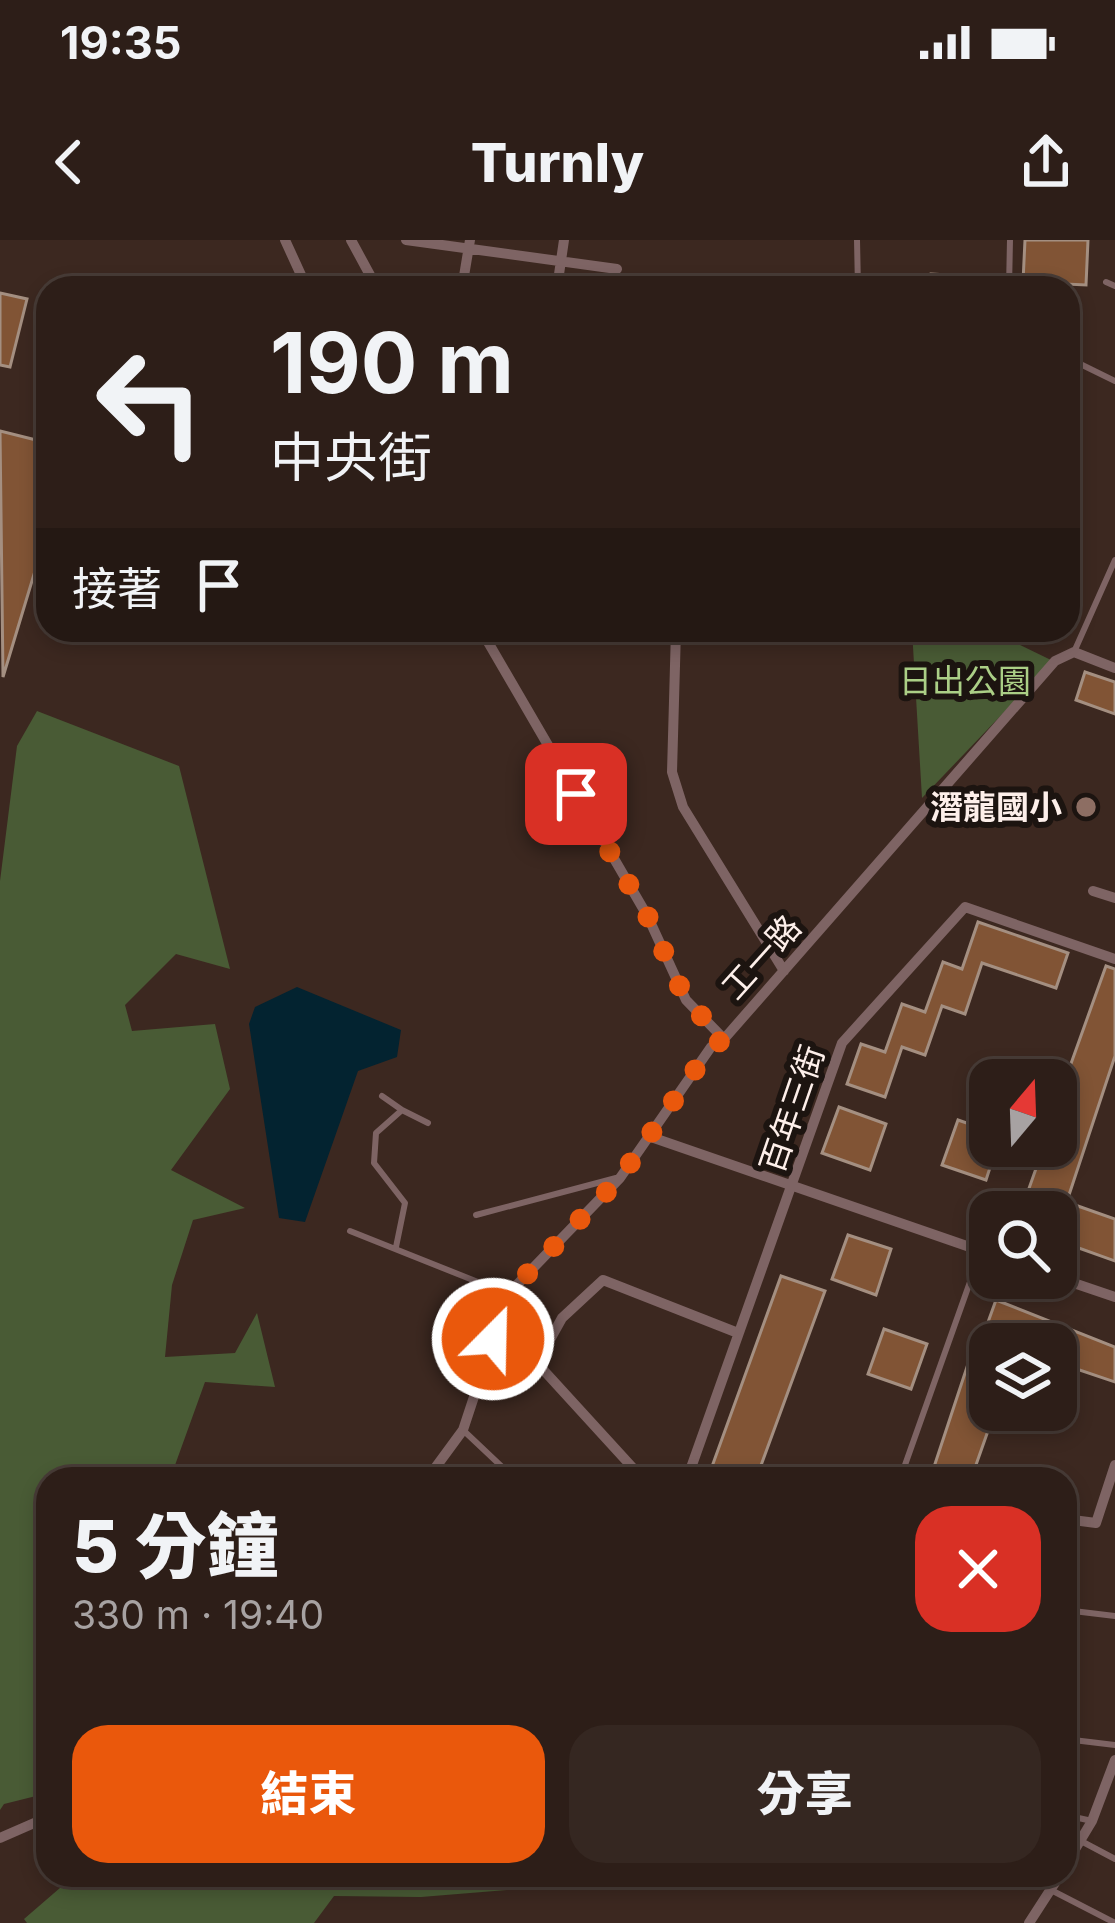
<!DOCTYPE html>
<html lang="zh-TW">
<head>
<meta charset="utf-8">
<style>
  :root { --surface:#2d1e18; --page:#352721; --text:#f1f3f6; --muted:#a7a2a2; --line:#483c37; --accent:#ea580c }
  body { margin:0; font-family:Inter,"Noto Sans TC",sans-serif; background:var(--page); color:var(--text); height:100vh; display:flex; flex-direction:column; font-size:45px; white-space:nowrap }
  * { box-sizing:border-box; margin:0 }
  p { font-size:39px; color:var(--muted) }
  .icon { flex:none; width:66px; height:66px; fill:none; stroke:currentColor; stroke-width:2; stroke-linecap:round; stroke-linejoin:round }
  .map { position:relative; flex:1; overflow:hidden }
  .panel { position:absolute; left:36px; top:1227px; width:1041px; height:420px; display:flex; flex-direction:column; background:var(--surface); border-radius:36px; box-shadow:0 6px 18px #0003,0 0 0 3px var(--line) }
  .panel>* { flex:none }
  .banner { position:absolute; left:36px; top:36px; width:1044px; height:366px; border-radius:36px; box-shadow:0 6px 18px #0003,0 0 0 3px var(--line); background:#2d1e18; color:var(--text); overflow:hidden }
  .needle { width:78px; rotate:19deg }
  .buttons { position:absolute; left:969px; top:819px; display:grid; gap:24px }
  .buttons a { display:grid; place-items:center; width:108px; height:108px; border-radius:24px; background:var(--surface); box-shadow:0 6px 18px #0003,0 0 0 3px var(--line); font-size:60px }
  .pin { position:absolute; display:grid; place-items:center; width:102px; height:102px; color:#fff; margin:-51px; border-radius:24px; box-shadow:0 6px 18px #0006 }
  .me { position:absolute; width:132px; margin:-66px; rotate:23deg; stroke-linejoin:round; filter:drop-shadow(0 0 9px #0008) }
  .turn { display:flex; align-items:center; gap:42px; height:252px; padding:0 36px; font-size:54px }
  .turn .icon { width:156px; height:156px; stroke-width:2.5 }
  .turn b { display:block; font-size:84px; line-height:102px }
  .then { display:flex; align-items:center; height:114px; padding:0 36px; background:#0003; gap:24px; font-size:45px }
  .round { display:grid; place-items:center; flex:none; width:126px; height:126px; border-radius:36px; background:var(--page) }
  .head { display:flex; align-items:center; justify-content:space-between; height:204px; padding:0 36px }
  h1 { font-size:72px; font-weight:800; line-height:90px }
  .action { display:flex; gap:24px; margin-top:auto; padding:24px 36px }
  .action a { flex:1; height:138px; border-radius:36px; background:var(--accent); color:#fff; font-size:48px; font-weight:800; line-height:138px; text-align:center }
  .action a+a { background:var(--page); color:var(--text) }
  .status { display:flex; justify-content:space-between; align-items:center; height:84px; padding:0 60px; background:var(--surface); direction:ltr }
  .status svg { height:33px; fill:currentColor }
  header { display:flex; justify-content:space-between; align-items:center; height:156px; padding:0 36px; background:var(--surface); font-size:54px; font-weight:800 }
  .map>svg:first-child { display:block }
</style>
</head>
<body>
<div class="status"><b>19:35</b><svg viewBox="0 0 49 12"><path d="M0 12V9h3v3zM5 12V6h3v6zM10 12V3h3v9zM15 12V0h3v12zM26 1h20v11H26zM47 4h2v5h-2z"/></svg></div>
<header><svg class="icon" aria-label="back" viewBox="0 0 24 24"><path d="M15 5l-7 7 7 7"/></svg>Turnly<svg class="icon" aria-label="share" viewBox="0 0 24 24"><path d="M12 15V3M7 8l5-5 5 5M5 13v7h14v-7"/></svg></header>
<div class="map">
<svg width="1115" height="1683" viewBox="0 0 1115 1683">
  <rect width="100%" height="100%" fill="#3c2820"/>
  <path fill="#495b35" d="M912 390H989L1053 421 922 558Z
    M37 471 179 526 230 729 176 714 125 765 132 791 215 784 230 849 171 930 245 968 193 980 172 1045 165 1117 235 1113 257 1073 275 1147 205 1142 170 1239H48V1553L4 1564 0 1570V641L17 506Z
    M75 1635H484L507 1650 421 1657 334 1656 314 1683H27L24 1679Z"/>
  <path fill="#032330" d="M297 747 401 790 397 817 358 831 305 982 279 978 249 784 255 767Z"/>
  <path fill="#815435" stroke="#a48f81" stroke-width="3" d="M1025 0H1088L1086 45 1023 42Z
    M931 34 982 37V48H930Z
    M0 53 27 59 10 127 0 125Z
    M0 191 48 203V288L3 437Z
    M1085 432 1115 442V474L1076 460Z
    M978 682 1068 713 1056 748 982 723 965 774 942 766 925 815 902 807 885 857 847 844 861 804 885 812 902 764 925 772 943 722 962 729Z
    M1106 726 1115 729V816L1065 967 1027 954 1044 906H1056L1059 857Z
    M839 867 886 884 870 930 822 913Z
    M958 880 990 891V906H997L986 940 942 925Z
    M1075 965 1115 979V1021L1062 1002Z
    M848 995 891 1009 876 1055 832 1039Z
    M781 1036 825 1051 756 1239H731L710 1232Z
    M996 1060 1115 1107V1142L1056 1122 1063 1104H1005L983 1096Z
    M884 1089 927 1104 911 1149 868 1134Z
    M968 1124 990 1132 993 1170 989 1188 971 1239H930Z"/>
  <g fill="none" stroke-linecap="round" stroke-linejoin="round">
    <path stroke="#7e6464" stroke-width="6" d="M857 0 858 48
      M1106 42 1115 46
      M1009 48 1010 0
      M1068 118 1115 141
      M1074 412 1115 320
      M382 856 402 870 376 893 374 923 405 963 396 1007
      M402 870 428 883
      M476 975 616 938
      M350 991 508 1054
      M463 1190 515 1239
      M900 1239 981 1011
      M1065 1370 1115 1376
      M1065 1499 1115 1505
      M1065 1575 1092 1581
      M1081 1601 1115 1619
      M608 1635 630 1643 638 1635
      M1051 1650 1115 1683"/>
    <path stroke="#7e6464" stroke-width="10" d="M285 0 307 48
      M351 0 377 48
      M406 0 617 29
      M462 48 470 0
      M557 48 564 0
      M481 390 648 677 686 760 724 799
      M676 390 672 532 683 567 784 731
      M1093 651 1115 658
      M651 897 990 1014
      M1056 1037 1115 1057
      M427 1239 463 1190 508 1054 620 938 711 807 724 799 1055 421 1074 412 1115 428
      M643 1239 537 1123 562 1078 603 1040 738 1093
      M687 1239 842 803 965 667 1115 719
      M1065 1279 1096 1283 1115 1225
      M0 1598 48 1577
      M1065 1626 1092 1581 1115 1520
      M1029 1683 1060 1635"/>
  </g>
  <g fill="none" stroke-linecap="round" stroke-linejoin="round">
    <path stroke="#ea580c" stroke-width="21" stroke-dasharray="0 37.8" d="M493 1099 508 1054 620 938 711 807 724 799 686 760 648 677 576 554"/>
  </g>
  <circle fill="#8d6e63" stroke="#1c1410" stroke-width="4.5" cx="1086" cy="567" r="12"/>
  <g text-anchor="middle" stroke-width="12" stroke-linejoin="round" paint-order="stroke">
    <g font-size="33" fill="#abcf86" stroke="#1c1410">
      <text x="965" y="453">日出公園</text>
    </g>
    <g font-size="33" font-weight="bold" fill="#fdefea" stroke="#1c1410" text-anchor="end">
      <text x="1062" y="579">潛龍國小</text>
    </g>
    <g font-size="33" fill="#fdefea" stroke="#1c1410">
      <text transform="translate(761 717) rotate(-48)" y="12">工一路</text>
      <text transform="translate(792 869) rotate(-71)" y="12">百年三街</text>
    </g>
  </g>
</svg>
<div class="buttons">
<a><svg class="needle" viewBox="-14 -14 28 28"><path d="M0-13l5 13h-10z" fill="#e53935"/><path d="M0 13l5-13h-10z" fill="#a7a2a2"/></svg></a>
<a><svg class="icon" aria-label="search" viewBox="0 0 24 24"><circle cx="10" cy="10" r="6"/><path d="M15 15l6 6"/></svg></a>
<a><svg class="icon" aria-label="layers" viewBox="0 0 24 24"><path d="M12 4l9 5-9 5-9-5zM3 14l9 5 9-5"/></svg></a>
</div>
<div class="pin" style="left:576px;top:554px;background:#d93025"><svg class="icon" aria-label="arrive" viewBox="0 0 24 24"><path d="M6 21V4h12l-3 4 3 4H6"/></svg></div>
<svg class="me" style="left:493px;top:1099px" viewBox="-20 -20 40 40"><circle r="17" fill="#ea580c" stroke="#fff" stroke-width="3"/><path d="M0-11L8 9 0 5-8 9z" fill="#fff"/></svg>
<div class="banner">
<div class="turn"><svg class="icon" aria-label="left" viewBox="0 0 24 24"><path d="M17 20v-9H6M10 6l-5 5 5 5"/></svg><div><b>190 m</b>中央街</div></div>
<div class="then">接著<svg class="icon" aria-label="arrive" viewBox="0 0 24 24"><path d="M6 21V4h12l-3 4 3 4H6"/></svg></div>
</div>
<section class="panel">
<div class="head"><div><h1>5 分鐘</h1><p>330 m · 19:40</p></div><a class="round" style="background:#d93025;color:#fff"><svg class="icon" aria-label="close" viewBox="0 0 24 24"><path d="M6 6l12 12M18 6L6 18"/></svg></a></div>
<div class="action"><a>結束</a><a>分享</a></div>
</section>
</div>
</body>
</html>
